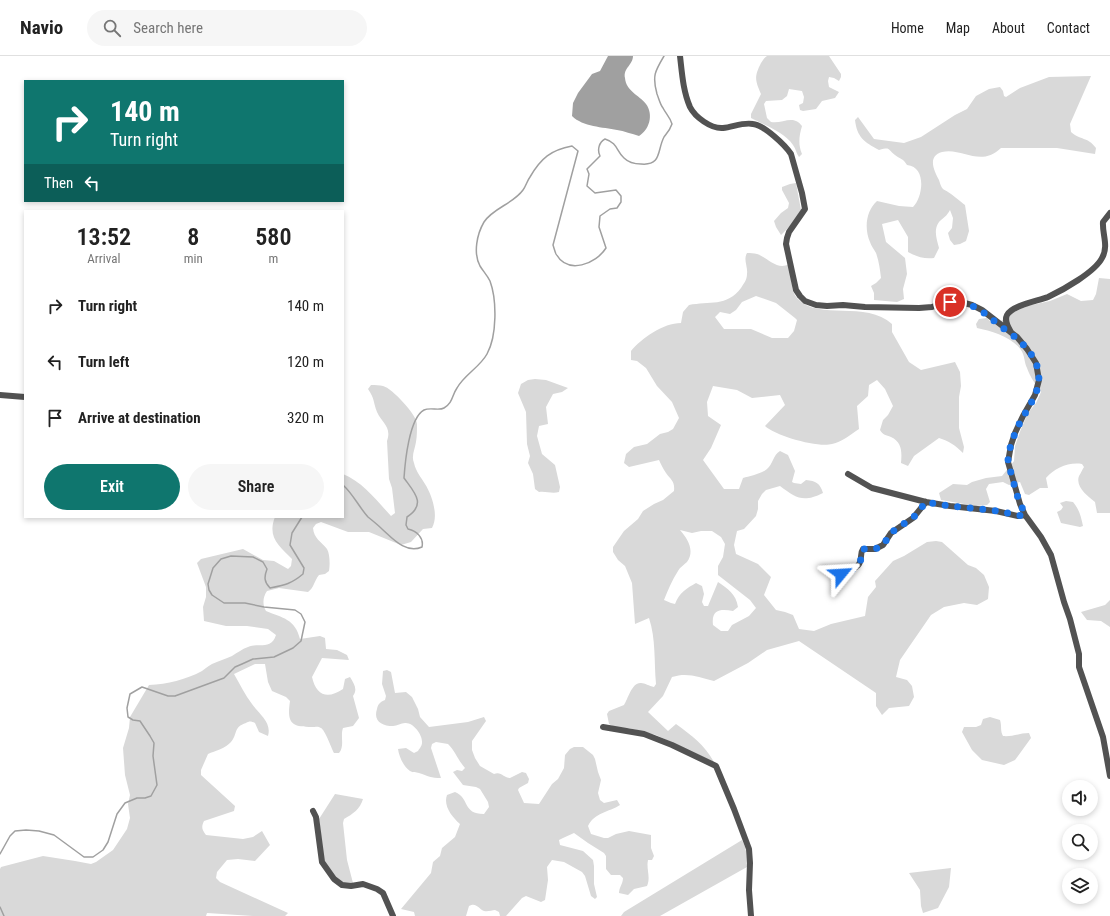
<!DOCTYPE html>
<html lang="en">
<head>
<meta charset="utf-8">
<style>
  :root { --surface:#fff; --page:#f6f6f6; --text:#222; --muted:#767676; --line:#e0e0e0; --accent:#0f766e }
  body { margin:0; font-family:"Roboto Condensed",sans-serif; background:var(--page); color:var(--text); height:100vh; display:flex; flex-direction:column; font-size:15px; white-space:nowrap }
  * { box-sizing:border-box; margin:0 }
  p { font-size:13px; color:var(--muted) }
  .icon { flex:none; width:22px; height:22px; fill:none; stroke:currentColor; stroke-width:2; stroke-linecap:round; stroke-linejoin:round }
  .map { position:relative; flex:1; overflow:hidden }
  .drawer { position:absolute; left:24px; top:154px; width:320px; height:308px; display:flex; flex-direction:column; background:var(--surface); border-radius:0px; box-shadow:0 2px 6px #0003 }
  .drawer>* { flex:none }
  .hud { position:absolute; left:24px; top:24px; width:320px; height:122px; border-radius:0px; box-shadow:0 2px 6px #0003; background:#0f766e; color:#fff; overflow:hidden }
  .buttons { position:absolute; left:1062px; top:724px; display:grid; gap:8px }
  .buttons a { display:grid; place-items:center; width:36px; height:36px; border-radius:50%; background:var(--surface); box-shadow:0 2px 6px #0003; font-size:20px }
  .pin { position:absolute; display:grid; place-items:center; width:34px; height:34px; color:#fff; margin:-17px; border:2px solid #fff; border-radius:50%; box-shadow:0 1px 4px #0007 }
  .me { position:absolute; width:44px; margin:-22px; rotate:63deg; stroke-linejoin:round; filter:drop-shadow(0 0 3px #0008) }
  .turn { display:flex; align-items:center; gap:14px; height:84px; padding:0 20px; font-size:18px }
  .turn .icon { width:52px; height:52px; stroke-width:2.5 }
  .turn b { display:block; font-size:28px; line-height:34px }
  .then { display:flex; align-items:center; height:38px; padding:0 20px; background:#0003; gap:8px; font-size:15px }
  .eta { display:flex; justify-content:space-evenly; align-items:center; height:68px; text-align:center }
  .eta b { font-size:24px; font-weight:600; line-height:28px }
  .button { display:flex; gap:8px; margin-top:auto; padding:8px 20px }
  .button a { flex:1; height:46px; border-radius:24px; background:var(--accent); color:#fff; font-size:16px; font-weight:600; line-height:46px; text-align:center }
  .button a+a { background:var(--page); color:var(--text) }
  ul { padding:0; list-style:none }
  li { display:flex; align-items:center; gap:12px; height:56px; padding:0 20px }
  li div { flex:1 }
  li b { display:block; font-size:15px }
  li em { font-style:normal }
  header { display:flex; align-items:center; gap:24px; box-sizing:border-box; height:56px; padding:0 20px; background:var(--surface); border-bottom:1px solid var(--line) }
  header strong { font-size:19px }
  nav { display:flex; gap:22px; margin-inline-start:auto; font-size:14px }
  .search { width:280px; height:36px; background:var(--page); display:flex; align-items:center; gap:10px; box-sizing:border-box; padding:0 14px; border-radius:22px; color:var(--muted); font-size:15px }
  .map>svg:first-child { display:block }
</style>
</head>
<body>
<header>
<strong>Navio</strong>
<div class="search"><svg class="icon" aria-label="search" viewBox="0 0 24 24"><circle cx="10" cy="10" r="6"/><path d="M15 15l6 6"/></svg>Search here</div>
<nav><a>Home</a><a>Map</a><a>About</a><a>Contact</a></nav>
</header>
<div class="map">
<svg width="1110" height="860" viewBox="0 0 1110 860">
  <rect width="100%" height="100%" fill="#fff"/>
  <path fill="#d9d9d9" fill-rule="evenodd" d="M767 0H829L841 18V21L839 25 834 22 829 21 828 25 829 31 839 36 835 42 822 45 816 53 803 55 800 54 799 49 803 47 804 41 802 35 789 33 787 40 782 44 766 45 764 48 767 62 771 66C783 68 793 58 802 70 799 80 798 89 802 98L799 101C796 97 796 93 793 89 785 76 764 69 751 62V58L761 38C755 24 754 21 761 7 763 4 764 2 767 0Z
    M1091 20 1070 68 1071 76C1081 85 1087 80 1096 92L1095 98 1057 92H1001C980 112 962 91 942 96 927 100 934 115 939 124 940 127 941 131 943 133 944 134 947 135 948 136 953 139 960 145 965 149L969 175 966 185 960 188 954 189 950 184 948 177 952 172 953 162 950 154C947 160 943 162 939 166 933 174 937 184 939 192L934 202C924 203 917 201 908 196V181L898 164 882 168 886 186 905 202 907 218 903 233 904 243 897 246 874 244V237L871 230 876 227 881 222C880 214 879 205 876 197 874 193 871 190 870 186 864 172 866 155 877 145L899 150 913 151C923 141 927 111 907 109 902 101 901 104 895 99 887 93 891 91 879 94 864 86 857 81 855 64L858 61 874 83 904 87 921 81 955 59 967 53 976 40 989 33 1000 31 1003 35 1004 40 1006 41 1020 32 1049 21Z
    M796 127 801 154 793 167 781 179 776 171 774 165 781 157 788 152 789 147 782 134V131L790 128Z
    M747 197C750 197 754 197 757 198 767 201 777 215 789 208 793 220 789 234 798 243 819 265 866 244 892 268V276L909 306 921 314 955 306 960 316 961 330 959 341V372L964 391 963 397C955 389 949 385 939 382L914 400 908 410 901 407C902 396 902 386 891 381 886 379 883 379 880 374L883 364 888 359 893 350 885 333 877 324 869 329 868 340 857 350 859 373C851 378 842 386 832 388 818 392 776 380 765 370L785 349 780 339 752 342 737 334 713 330 707 346 708 360 721 369 711 392 703 404 724 433H739L743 422C750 420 761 418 767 413 773 408 773 399 780 395L788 399 795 415 792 426 794 427 801 428 806 424C816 425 820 427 823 437 803 447 796 442 780 430L766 434 762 438 758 445V453L756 460 744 473 737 475 734 489 736 498 758 508 771 521 764 539 776 554 785 556 793 559 799 573 814 575 831 568 865 560 868 541 876 531 875 525 893 505 904 500 927 486 936 485 942 486 968 509 976 512 984 519 989 531 988 543 977 549 964 547 944 551 931 559 900 604 896 621 907 624 912 630 914 641 909 650 889 652 882 659 876 650V637L799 585 767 594 748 607 714 625C699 621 687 616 672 621L663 640 648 656 668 675 676 668C692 680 704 688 714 706L656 679 629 672H616L609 668 607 658 609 655 624 649C628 643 632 626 641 627 645 627 649 630 654 631L656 628C654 606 656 583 649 562L635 568 632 527 625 510 618 504 613 496V491L624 475 638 463 643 455 654 448 663 444 674 435C675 425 671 424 666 417 663 413 661 408 659 404L629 411 624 407 626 398 634 391 647 388 660 378 668 376 673 373 679 362 672 346 657 330 646 312 637 305 631 304V295C642 282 663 267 681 267L683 256 689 249C709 245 727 251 741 232 744 227 747 224 747 218 748 210 743 204 747 197ZM756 240 776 247 795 262 797 264 794 275 788 282H772L751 273H724L715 261 720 256 730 258 736 254 742 246ZM680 474 692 477 701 475H712L721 481 725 488 723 501 718 510V519L750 544 756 552 749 560 732 569 728 575H721L713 569C711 553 721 553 733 555L738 551C736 538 728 533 718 526L708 550H704L702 546 704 538 702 530 696 527C687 532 679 537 675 548L671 547 664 544C668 534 672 524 678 515 680 511 684 509 687 506 695 495 688 483 680 474Z
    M1099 222 1110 223V457H1097L1095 446C1088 440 1075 431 1079 420 1081 417 1082 414 1084 411L1082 408C1068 406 1055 412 1046 422L1048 432H1040L1029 439 1025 438 1020 426 1009 429 1003 426 989 428 986 433 990 446 987 449 976 450 941 444 939 437 953 428 967 429 972 426 986 422 1002 420 1014 405 1015 390 1021 373 1028 357 1036 347 1041 336C1036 329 1030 321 1027 312 1024 306 1025 300 1021 294 1012 281 992 275 977 272L976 268 979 263 987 262 993 268 1008 262 1012 257 1027 250 1050 245 1067 238 1081 245 1093 244 1096 238Z
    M535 323 546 324 568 332 562 336 553 338 546 351 548 368 539 370 537 380 542 398 555 409 560 431 559 436C552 438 546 435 539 436L535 433 533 418 528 407 530 400 527 388 526 356 518 337 521 328 528 324Z
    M371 329C375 329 380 329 383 330 392 332 417 359 417 368 417 374 417 380 416 386 415 393 411 400 414 407 416 416 421 421 425 428 432 439 439 460 432 472L423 473 411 486 401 489 369 476H348L321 466 316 468 313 472C314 483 321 485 327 493 330 498 330 509 329 515L325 518 319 519C314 525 314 532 308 536L279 532 267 535C263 541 262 548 266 555 283 562 295 563 300 583L320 580 325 582 326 593 337 594 347 599 349 604 322 602 312 621C316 639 327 644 343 633L345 623 350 621C354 628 358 633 353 640L359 662 353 670 343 672C340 680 345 690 339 697H334C331 691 325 674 321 672 318 670 316 671 312 671 290 671 287 666 290 645L286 641 272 635 268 626 265 608H255L234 618C240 628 245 639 252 648 259 658 272 666 268 680L259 676 255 667C251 665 249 665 246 667 233 671 238 678 231 686 226 692 215 695 208 698L201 714V719L235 750 234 755 204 765C201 771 202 774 206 779L243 783 253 781 262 775 270 789 255 805 238 803 227 804 217 816 216 822 220 826 288 857 285 860H253L207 857 206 860H0V813L1 811 43 800 75 805 91 808 96 806 113 794 127 773 130 762 128 748 130 739 125 719 123 692 129 672 130 661 149 629C168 628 185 624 202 615 205 613 208 610 212 608 218 605 226 603 232 600 237 597 242 593 248 591 258 586 271 595 276 579L268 573 247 570H226L204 565 203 551 206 541V531L197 507 201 503 243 493 263 504 274 505 288 513 291 510 292 503C279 490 267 481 275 461H343V418C363 426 377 445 391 460L395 457 392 432 389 423 387 385C392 371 382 367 377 356 373 346 375 343 368 333Z
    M1066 445 1073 446C1079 453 1081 460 1083 470L1080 471 1061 467 1057 456 1061 454 1063 451 1060 447Z
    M1110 544V571L1101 565 1087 564 1081 556 1105 549Z
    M387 614 391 616 395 637 406 636 412 641 418 653 420 661 429 671 468 666 484 661 486 665 472 685V694L475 702 480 710 494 718C501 715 504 722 510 722L522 716 526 717 529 723 528 727 519 732 518 734 524 747 539 748 552 728 558 723 564 712 565 699 570 693 574 691H583L593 699 595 703 598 716 601 724 598 737 600 744 604 747 617 744 620 749C609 756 594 757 588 770L591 778 604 782H608L616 778 629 775 651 779V792L654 800 652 804H648C646 813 651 821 647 830L634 833 628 839 619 837C619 831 623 828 623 822L620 819H611L606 813V800L604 797 588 787 574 777 563 782 559 784 560 789 583 795 593 804 594 810V828L597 841 595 843 591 840 585 820 582 816 564 806 552 804 547 811 548 824 545 844 541 846 526 840 522 842 506 860H500L499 856 495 854C492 854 488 856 484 855 478 852 476 846 469 850L466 860H415L414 856 401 853 431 817 433 806 440 800 442 792 455 781 460 768C452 761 443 750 447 739L455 736C470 742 462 758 484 758L489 751 488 746 480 733 476 731 463 729 453 716 457 714 462 715 465 712C458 704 455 695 448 688L436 686 432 688 431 692 441 722C431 722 428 720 419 717 416 716 413 717 410 715 404 711 399 701 398 693L406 692 414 697 418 695C419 693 422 690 422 687 423 679 413 666 405 667 401 667 397 670 393 670 382 670 373 665 377 653 378 648 380 646 385 644L386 640 382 628 383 615Z
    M990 661 1000 664C1002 670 1000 675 1003 680 1012 681 1020 677 1029 677L1031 682 1015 704 1004 709 982 704 972 694 962 676 964 671H976L981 669 983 663Z
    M335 738 363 743C360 753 353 758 344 763L343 767 347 804 353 827H343L334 821 324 805 319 763Z
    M742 784C747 793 747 802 747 811L660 860H621L624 856Z
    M951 812 949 831 938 852 923 857 921 850 920 834 909 817Z"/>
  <path fill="#a0a0a0" d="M608 0H633C633 9 623 12 625 22 626 35 639 39 646 48 654 59 649 74 639 80 632 78 624 75 617 74 603 71 583 71 572 60L573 47 578 37 592 18 600 15Z"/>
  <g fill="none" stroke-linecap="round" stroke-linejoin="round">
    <path stroke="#a0a0a0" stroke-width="1.5" d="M343 429C353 438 359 451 368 461 373 465 378 469 382 473 393 483 406 498 422 491 424 482 417 475 408 473L406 469 407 461C427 448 414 436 404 422 405 407 409 362 424 354 430 351 439 355 444 352 453 347 452 339 457 332 464 319 480 311 487 298 497 280 497 244 490 225 487 219 483 215 480 210 473 197 477 178 484 166 493 152 513 148 523 134 526 130 527 125 530 121 541 102 551 94 572 90L578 95 553 189C554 192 555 196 556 198 568 219 596 208 606 192L599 171 600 160 610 153 617 152 621 146V140L616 134 595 137 587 130 589 118 587 113 600 100C597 94 599 86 605 83 618 87 616 95 624 102 628 106 635 108 641 108 662 110 657 94 664 81 667 77 670 74 672 68 670 61 666 58 663 52 660 48 659 43 657 38 652 20 655 15 664 0
      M0 798 10 780 15 775 26 774 39 775 54 779 84 801H93L103 794 108 786 117 758 125 747 137 742H145L151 740 157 729 153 700 154 687 150 680 140 665 133 664 128 661 127 652 130 638 142 631 168 640H175L224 622 235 611 242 608 253 603 274 601 293 592 301 585 305 566 301 558 295 554 264 551 245 547H224L212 539 209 534 208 528 213 512 221 503 231 500 253 501 263 506 267 513C264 521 264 526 270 532 285 529 291 528 303 518L304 512 290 489 292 477 302 461
      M0 851 4 860"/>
    <path stroke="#525252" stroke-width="6" d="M680 0C682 17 683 35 690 51 695 61 711 73 723 72 733 71 743 66 753 68 764 69 785 89 791 98L802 137 805 153 789 176 787 182 786 188 796 234 800 240 805 245 816 249 827 250 843 249 865 251 919 252 932 251 943 247 957 245 972 249 982 254 1017 281 1027 293 1036 307 1039 324 1035 339 1023 360 1015 377 1011 389 1008 406 1020 448 1025 459 1041 481 1051 499 1064 546 1070 563 1079 598V611L1103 681 1110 720
      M1011 276C1008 271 1004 265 1007 259 1012 249 1038 245 1048 241 1063 234 1095 216 1102 202 1109 190 1102 178 1103 166L1110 157
      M0 339 25 341
      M848 418 872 432 926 446 950 450 996 455 1018 460 1025 459
      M841 518C847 515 858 513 860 506 862 501 860 497 863 493H875L883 489 891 477 913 462 926 446
      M603 671 644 678 672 689 716 710 734 753 749 793 750 807 749 834 751 860
      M313 755 316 761 322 806 334 823 342 829 351 830 363 828 377 833 383 837 393 860"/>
  </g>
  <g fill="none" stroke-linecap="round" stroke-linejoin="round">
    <path stroke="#1a73e8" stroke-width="7" stroke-dasharray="0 12.6" d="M841 518 853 513 860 507 863 493H875L883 489 891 477 897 472 913 462 926 446C950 451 974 452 998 455 1007 456 1016 461 1025 459L1017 439 1008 406C1008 397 1011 388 1014 380 1019 365 1029 353 1035 339 1048 309 1026 288 1003 272 986 259 975 245 950 246"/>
  </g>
</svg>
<div class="buttons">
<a><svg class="icon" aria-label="sound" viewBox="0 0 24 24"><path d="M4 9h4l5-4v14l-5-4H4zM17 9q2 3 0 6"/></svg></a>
<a><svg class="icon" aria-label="search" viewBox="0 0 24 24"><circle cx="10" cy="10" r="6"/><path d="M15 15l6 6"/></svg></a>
<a><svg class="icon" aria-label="layers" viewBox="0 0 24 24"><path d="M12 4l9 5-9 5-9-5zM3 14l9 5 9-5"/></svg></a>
</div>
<div class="pin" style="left:950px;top:246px;background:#d93025"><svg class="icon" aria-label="arrive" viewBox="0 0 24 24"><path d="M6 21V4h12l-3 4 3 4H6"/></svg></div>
<svg class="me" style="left:841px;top:518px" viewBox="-20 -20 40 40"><path d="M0-17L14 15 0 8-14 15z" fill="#1a73e8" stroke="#fff" stroke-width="4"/></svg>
<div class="hud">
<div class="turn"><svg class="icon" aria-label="right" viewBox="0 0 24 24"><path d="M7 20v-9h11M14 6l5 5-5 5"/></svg><div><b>140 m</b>Turn right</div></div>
<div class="then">Then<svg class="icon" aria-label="left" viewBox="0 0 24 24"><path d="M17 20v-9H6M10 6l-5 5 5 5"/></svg></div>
</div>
<section class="drawer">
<div class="eta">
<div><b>13:52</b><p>Arrival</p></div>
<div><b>8</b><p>min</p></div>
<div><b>580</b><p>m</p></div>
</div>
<ul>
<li><svg class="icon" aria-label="right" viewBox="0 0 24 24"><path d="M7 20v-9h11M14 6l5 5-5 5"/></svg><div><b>Turn right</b></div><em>140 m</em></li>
<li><svg class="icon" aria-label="left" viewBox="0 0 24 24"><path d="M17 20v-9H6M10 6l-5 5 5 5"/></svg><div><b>Turn left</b></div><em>120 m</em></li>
<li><svg class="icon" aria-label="arrive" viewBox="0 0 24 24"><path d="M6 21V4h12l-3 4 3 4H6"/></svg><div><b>Arrive at destination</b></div><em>320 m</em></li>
</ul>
<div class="button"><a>Exit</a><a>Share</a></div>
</section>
</div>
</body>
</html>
